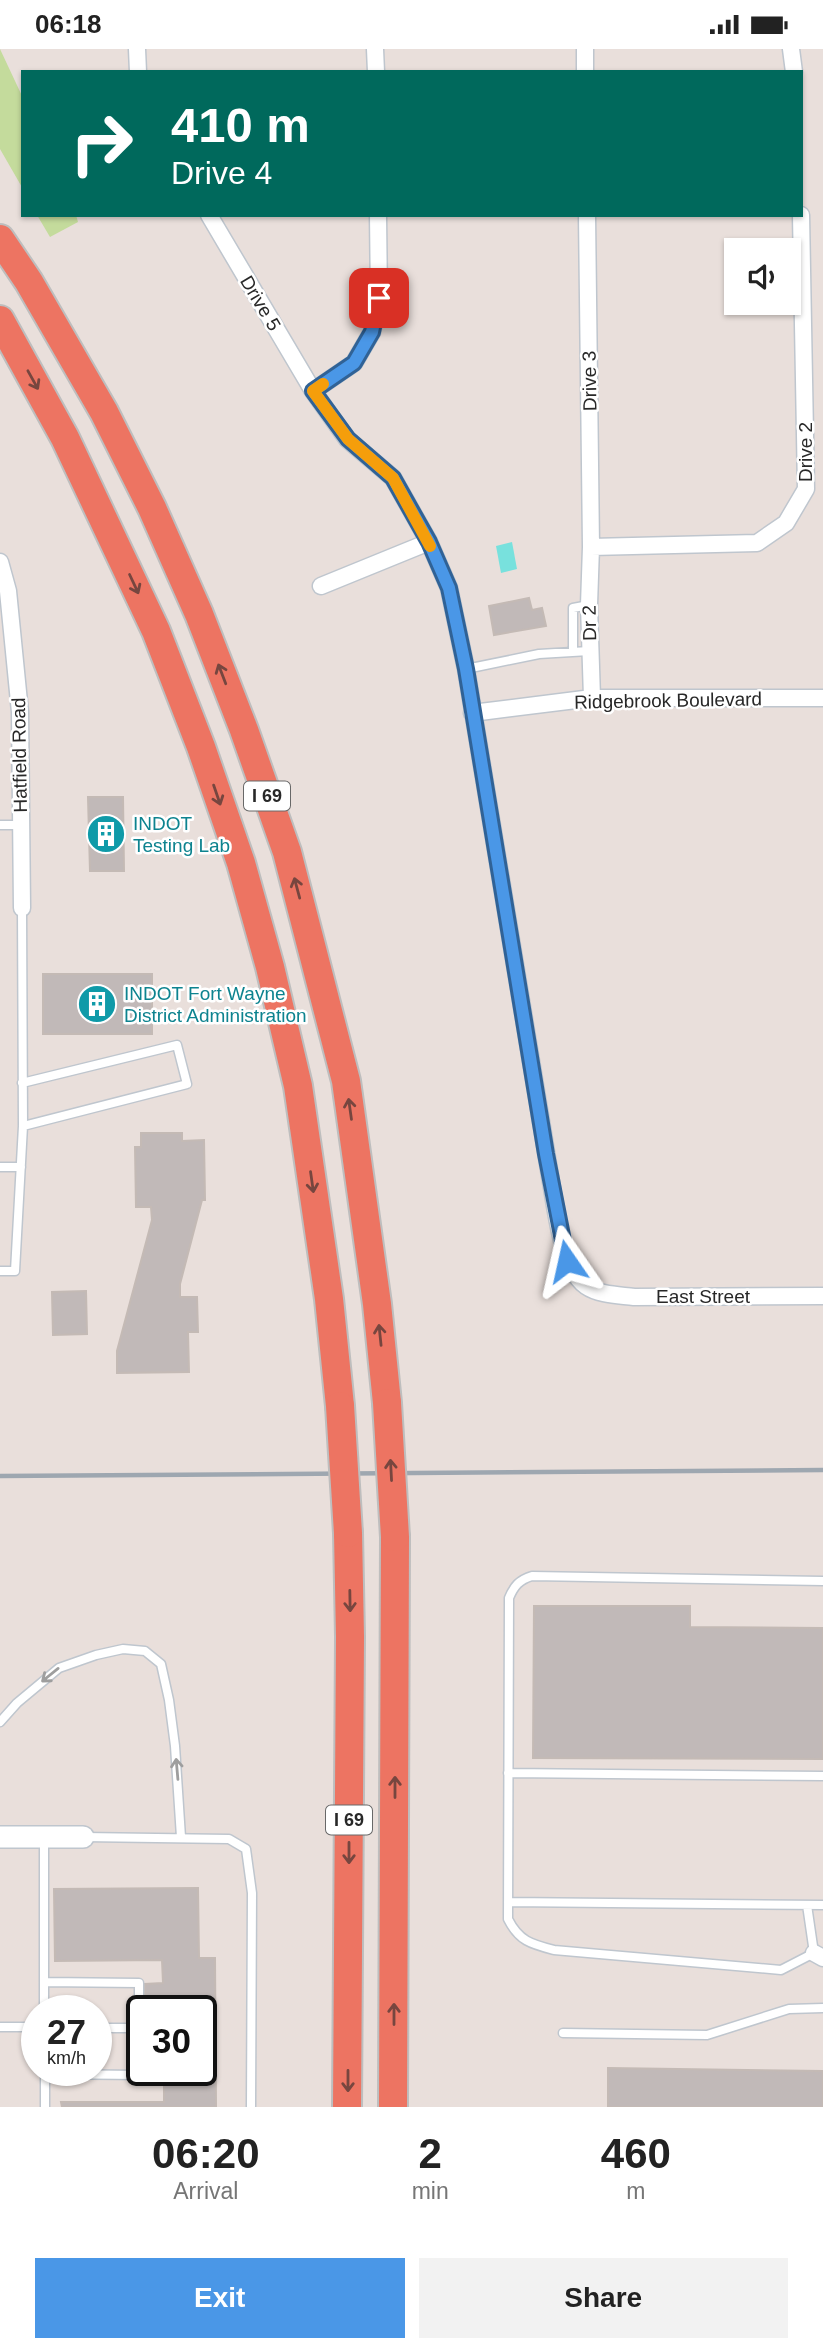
<!DOCTYPE html>
<html lang="en">
<head>
<meta charset="utf-8">
<style>
  :root { --surface:#fff; --page:#f2f2f2; --text:#222; --muted:#767676; --accent:#4a97e7 }
  body { margin:0; font-family:Arial,sans-serif; background:var(--page); color:var(--text); height:100vh; display:flex; flex-direction:column; font-size:26px; white-space:nowrap }
  * { box-sizing:border-box; margin:0 }
  p { font-size:23px; color:var(--muted) }
  .icon { flex:none; width:38px; height:38px; fill:none; stroke:currentColor; stroke-width:2; stroke-linecap:round; stroke-linejoin:round }
  .map { position:relative; height:2058px; overflow:hidden }
  .drawer { display:flex; flex-direction:column; background:var(--surface); flex:1 }
  .drawer>* { flex:none }
  .hud { position:absolute; left:21px; top:21px; width:782px; height:147px; border-radius:0px; box-shadow:0 2px 5px #0004; background:#00695c; color:#fff; overflow:hidden }
  .tools { position:absolute; left:724px; top:189px; display:grid; gap:14px }
  .tools a { display:grid; place-items:center; width:77px; height:77px; border-radius:0px; background:var(--surface); box-shadow:0 2px 5px #0004; font-size:35px }
  .speed { position:absolute; left:21px; top:1946px; display:flex; gap:14px; font-size:35px; font-weight:700; text-align:center }
  .speed>* { display:grid; place-content:center; width:91px; height:91px; border-radius:50%; background:var(--surface); box-shadow:0 2px 5px #0004; line-height:1 }
  .speed small { font-size:18px; font-weight:400 }
  .speed .limit { border:4px solid #111; border-radius:10px; background:#fff; color:#111 }
  .pin { position:absolute; display:grid; place-items:center; width:60px; height:60px; color:#fff; margin:-30px; border-radius:14px; box-shadow:0 4px 10px #0006 }
  .me { position:absolute; width:77px; margin:-38px; rotate:349deg; stroke-linejoin:round; filter:drop-shadow(0 0 5px #0008) }
  .turn { display:flex; align-items:center; gap:24px; height:147px; padding:0 35px; font-size:32px }
  .turn .icon { width:91px; height:91px; stroke-width:2.5 }
  .turn b { display:block; font-size:49px; line-height:60px }
  .eta { display:flex; justify-content:space-evenly; align-items:center; height:119px; text-align:center }
  .eta b { font-size:42px; font-weight:600; line-height:49px }
  .primary-button { display:flex; gap:14px; margin-top:auto; padding:14px 35px }
  .primary-button a { flex:1; height:80px; border-radius:0px; background:var(--accent); color:#fff; font-size:28px; font-weight:600; line-height:80px; text-align:center }
  .primary-button a+a { background:var(--page); color:var(--text) }
  .status { display:flex; justify-content:space-between; align-items:center; height:49px; padding:0 35px; background:var(--surface); direction:ltr }
  .status svg { height:19px; fill:currentColor }
  .map>svg:first-child { display:block }
</style>
</head>
<body>
<div class="status"><b>06:18</b><svg viewBox="0 0 49 12"><path d="M0 12V9h3v3zM5 12V6h3v6zM10 12V3h3v9zM15 12V0h3v12zM26 1h20v11H26zM47 4h2v5h-2z"/></svg></div>
<div class="map">
<svg width="823" height="2058" viewBox="0 0 823 2058">
  <rect width="100%" height="100%" fill="#e9dfdb"/>
  <path fill="#c4db9c" d="M0 0 23 49V140L0 100Z
    M37 166H76L78 173 50 188Z"/>
  <path fill="#78e1dd" d="M512 493 517 520 501 524 496 497Z"/>
  <path fill="#c1b9b8" stroke="#c4bab5" stroke-width="2" d="M529 549 532 561 542 559 546 577 494 586 489 557Z
    M88 748H123L124 822H90Z
    M43 925H152V985H43Z
    M141 1084H182V1092L204 1091 205 1151H202L180 1235V1248H197L198 1283H188L189 1323 117 1324V1302L152 1171 151 1158H136L135 1098H141Z
    M86 1242 87 1285 53 1286 52 1243Z
    M534 1557H690V1578L823 1579V1710L533 1709Z
    M198 1839 199 1909H215L216 2058H62L61 2053H164V2031H146L145 2021H201V1962H145V1935L163 1934 162 1911 55 1912 54 1840Z
    M608 2019 823 2022V2058H608Z"/>
  <g fill="none" stroke-linecap="round" stroke-linejoin="round">
    <g stroke="#bfc6ce" stroke-width="11">
      <path id="lane" d="M573 602V559L589 556
        M466 620 539 605 589 602
        M0 776H21
        M22 1034 177 996 187 1035 23 1077
        M0 1118H21
        M0 1222H15L23 1077 22 859
        M0 1673 17 1654 59 1619 96 1606 123 1600 145 1602 161 1615 169 1651 175 1697 181 1788
        M508 1724 823 1727
        M83 1788 229 1790 246 1800 252 1844 251 2058
        M44 1790V1962
        M508 1853 823 1856
        M807 1856 814 1904 781 1921 554 1901C531 1895 519 1892 508 1870L509 1549C514 1537 519 1531 532 1527L823 1532
        M44 1933 139 1934V2026L45 2025
        M0 1978H37
        M96 1979H139
        M563 1984 707 1986 789 1960 823 1959
        M45 2022V2058"/>
    </g>
    <g stroke="#bfc6ce" stroke-width="19">
      <path id="street" d="M137 0 138 23
        M375 0 376 23
        M585 0V23
        M791 0 794 23
        M209 166 313 342 347 390 393 429 429 493 449 539 466 620 551 1133C556 1160 562 1221 586 1237 599 1246 619 1246 634 1248L823 1247
        M587 166 591 498 589 556 592 649
        M313 342 354 314 372 283 379 249 378 166
        M591 498 757 494 786 474 806 440 801 166
        M0 513 8 542 20 663 22 859
        M321 537 429 493
        M472 664 592 649H823
        M814 1904 823 1909"/>
    </g>
    <g stroke="#bfc6ce" stroke-width="24">
      <path id="secondary" d="M0 1788H83"/>
    </g>
    <g stroke="#bebebe" stroke-width="32">
      <path id="highway" d="M0 190 29 233 104 363 152 459 199 565 244 681 287 803 346 1032 377 1255 387 1354
        M0 271 65 389 156 582 201 698 241 814 270 918 298 1037 329 1250 340 1357
        M347 2058 350 1588 348 1484
        M393 2058 395 1488"/>
    </g>
    <use href="#lane" stroke="#fff" stroke-width="8"/>
    <use href="#street" stroke="#fff" stroke-width="16"/>
    <use href="#secondary" stroke="#fff" stroke-width="21"/>
    <use href="#highway" stroke="#ed7462" stroke-width="28"/>
    <path stroke="#9ea7b0" stroke-width="4.5" d="M0 1427 823 1421"/>
    <g stroke="#bebebe" stroke-width="32" stroke-linecap="butt">
      <path id="highway-bridge" d="M387 1354 395 1488
        M340 1357 348 1484"/>
    </g>
    <use href="#highway-bridge" stroke="#ed7462" stroke-width="28"/>
  </g>
  <defs><path id="oneway-shaft" d="M-6 0H5M1.5-3L5.5 0L1.5 3" fill="none" stroke-width="1.6" stroke-linecap="round" stroke-linejoin="round" transform="scale(1.75)"/></defs>
  <g stroke="#77463f">
    <use href="#oneway-shaft" transform="translate(33 331) rotate(61)"/>
    <use href="#oneway-shaft" transform="translate(134 535) rotate(65)"/>
    <use href="#oneway-shaft" transform="translate(222 625) rotate(-111)"/>
    <use href="#oneway-shaft" transform="translate(217 746) rotate(71)"/>
    <use href="#oneway-shaft" transform="translate(297 839) rotate(-105)"/>
    <use href="#oneway-shaft" transform="translate(350 1060) rotate(-98)"/>
    <use href="#oneway-shaft" transform="translate(312 1133) rotate(82)"/>
    <use href="#oneway-shaft" transform="translate(380 1286) rotate(-96)"/>
    <use href="#oneway-shaft" transform="translate(391 1421) rotate(-93)"/>
    <use href="#oneway-shaft" transform="translate(350 1552) rotate(89)"/>
    <use href="#oneway-shaft" transform="translate(395 1738) rotate(-90)"/>
    <use href="#oneway-shaft" transform="translate(349 1804) rotate(90)"/>
    <use href="#oneway-shaft" transform="translate(394 1965) rotate(-90)"/>
    <use href="#oneway-shaft" transform="translate(348 2032) rotate(90)"/>
  </g>
  <g stroke="#9e9e9e">
    <use href="#oneway-shaft" transform="translate(50 1626) rotate(141)"/>
    <use href="#oneway-shaft" transform="translate(177 1720) rotate(-95)"/>
  </g>
  <g fill="none" stroke-linecap="round" stroke-linejoin="round">
    <g stroke="#306296" stroke-width="18">
      <path id="route" d="M379 249 372 283 354 314 313 342 348 390 393 429 429 493 449 539 466 620 546 1105 567 1212"/>
    </g>
    <use href="#route" stroke="#4a97e7" stroke-width="12"/>
    <path stroke="#f59e0b" stroke-width="12" d="M323 335 313 342 348 390 393 429 430 497"/>
  </g>
  <defs>
    <g id="building-disc" transform="scale(2.0125)"><circle r="9.5" fill="#0f9aa8" stroke="#fff"/><path d="M-4-6H4V6H1V3H-1V6H-4ZM-2.5-4.3h1.7v1.8h-1.7ZM.8-4.3h1.7v1.8H.8ZM-2.5-1h1.7V.8h-1.7ZM.8-1h1.7V.8H.8Z" fill="#fff"/></g>
  </defs>
  <g fill-rule="evenodd">
    <use href="#building-disc" x="106" y="785"/>
    <use href="#building-disc" x="97" y="955"/>
  </g>
  <g text-anchor="middle" stroke-width="5" stroke-linejoin="round" paint-order="stroke">
    <g fill="#fff" stroke="#686868" stroke-width="2">
      <rect x="244" y="732.5" width="46" height="29" rx="5"/>
      <rect x="326" y="1756.5" width="46" height="29" rx="5"/>
    </g>
    <g font-size="18" font-weight="bold" fill="#282828">
      <text x="267" y="753">I 69</text>
      <text x="349" y="1777">I 69</text>
    </g>
    <g font-size="19" fill="#282828" stroke="#fff">
      <text transform="translate(261 254) rotate(59)" y="7">Drive 5</text>
      <text transform="translate(589 332) rotate(-91)" y="7">Drive 3</text>
      <text transform="translate(805 403) rotate(-90)" y="7">Drive 2</text>
      <text transform="translate(589 574) rotate(-91)" y="7">Dr 2</text>
      <text transform="translate(668 651) rotate(-1)" y="7">Ridgebrook Boulevard</text>
      <text transform="translate(19 706) rotate(-91)" y="7">Hatfield Road</text>
      <text x="703" y="1254">East Street</text>
    </g>
    <g font-size="19" fill="#0d838f" stroke="#fff" text-anchor="start">
      <text x="133" y="781">INDOT<tspan x="133" dy="22">Testing Lab</tspan></text>
      <text x="124" y="951">INDOT Fort Wayne<tspan x="124" dy="22">District Administration</tspan></text>
    </g>
  </g>
</svg>
<div class="tools">
<a><svg class="icon" aria-label="sound" viewBox="0 0 24 24"><path d="M4 9h4l5-4v14l-5-4H4zM17 9q2 3 0 6"/></svg></a>
</div>
<div class="speed"><div>27<small>km/h</small></div><div class="limit">30</div></div>
<div class="pin" style="left:379px;top:249px;background:#d93025"><svg class="icon" aria-label="arrive" viewBox="0 0 24 24"><path d="M6 21V4h12l-3 4 3 4H6"/></svg></div>
<svg class="me" style="left:567px;top:1212px" viewBox="-20 -20 40 40"><path d="M0-17L14 15 0 8-14 15z" fill="#4a97e7" stroke="#fff" stroke-width="4"/></svg>
<div class="hud">
<div class="turn"><svg class="icon" aria-label="right" viewBox="0 0 24 24"><path d="M7 20v-9h11M14 6l5 5-5 5"/></svg><div><b>410 m</b>Drive 4</div></div>
</div>
</div>
<section class="drawer">
<div class="eta">
<div><b>06:20</b><p>Arrival</p></div>
<div><b>2</b><p>min</p></div>
<div><b>460</b><p>m</p></div>
</div>
<div class="primary-button"><a>Exit</a><a>Share</a></div>
</section>
</body>
</html>
